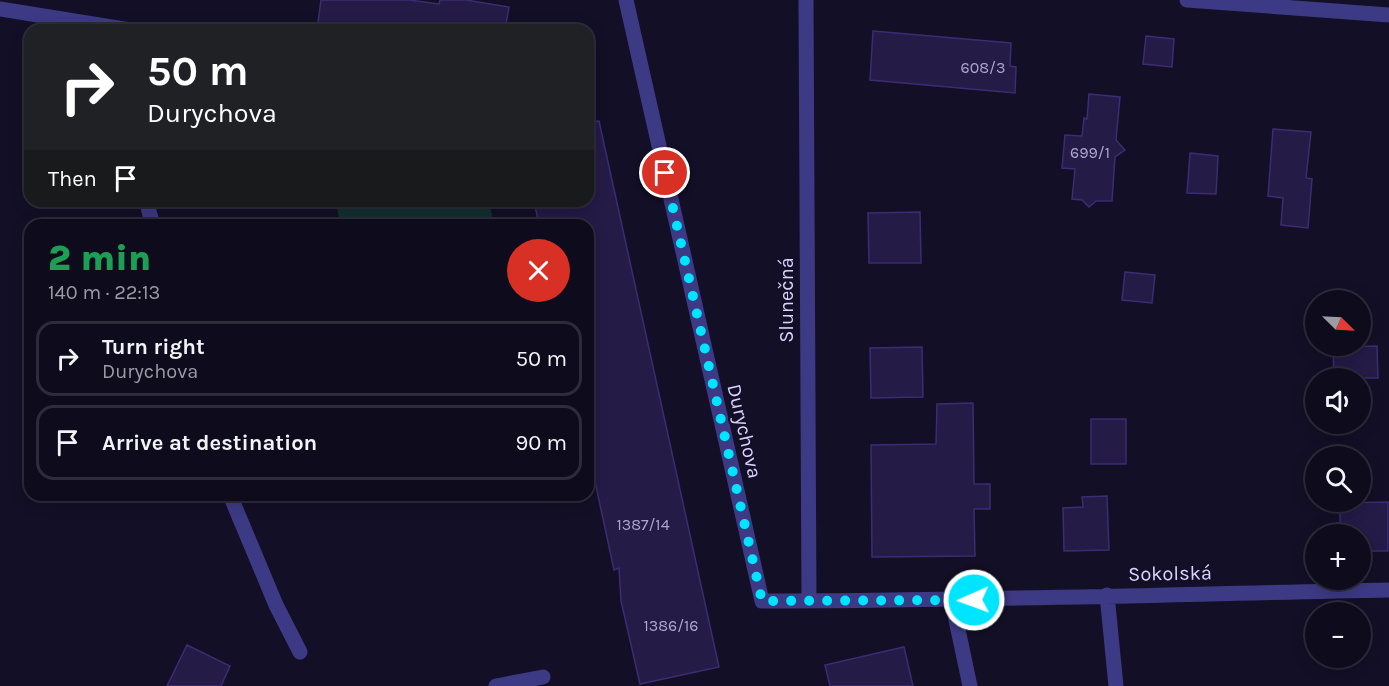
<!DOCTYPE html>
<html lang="en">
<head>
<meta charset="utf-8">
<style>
  :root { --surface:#0e0b1c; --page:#171425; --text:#f1f3f6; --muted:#9b9ba3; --line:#2e2b3b }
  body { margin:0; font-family:Karla,sans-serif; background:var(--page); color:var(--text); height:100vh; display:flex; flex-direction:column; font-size:22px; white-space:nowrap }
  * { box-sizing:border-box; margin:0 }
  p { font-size:20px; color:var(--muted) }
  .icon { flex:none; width:33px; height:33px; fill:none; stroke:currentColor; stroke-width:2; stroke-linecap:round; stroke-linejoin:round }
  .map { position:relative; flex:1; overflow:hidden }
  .panel { position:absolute; left:24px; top:219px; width:570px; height:282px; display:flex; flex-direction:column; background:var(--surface); border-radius:18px; box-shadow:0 3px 15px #0003,0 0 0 2px var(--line) }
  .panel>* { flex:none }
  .banner { position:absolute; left:24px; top:24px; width:570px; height:183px; border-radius:18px; box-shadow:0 3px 15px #0003,0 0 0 2px var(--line); background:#202124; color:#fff; overflow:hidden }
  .needle { width:39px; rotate:114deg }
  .fabs { position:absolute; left:1305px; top:290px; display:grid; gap:12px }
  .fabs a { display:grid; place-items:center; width:66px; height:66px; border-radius:50%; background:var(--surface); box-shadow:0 3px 15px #0003,0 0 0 2px var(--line); font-size:30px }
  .pin { position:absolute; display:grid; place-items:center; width:51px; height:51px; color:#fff; margin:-26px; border:3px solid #fff; border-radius:50%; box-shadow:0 2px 6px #0007 }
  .me { position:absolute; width:66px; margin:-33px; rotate:268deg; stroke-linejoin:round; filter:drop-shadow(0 0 4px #0008) }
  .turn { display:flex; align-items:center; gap:21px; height:126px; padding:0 24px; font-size:27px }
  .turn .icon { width:78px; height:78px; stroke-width:2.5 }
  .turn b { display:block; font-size:42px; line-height:51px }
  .then { display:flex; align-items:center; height:57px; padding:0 24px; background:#0003; gap:12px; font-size:22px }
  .round { display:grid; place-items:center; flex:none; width:63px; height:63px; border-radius:32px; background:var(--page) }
  .headline { display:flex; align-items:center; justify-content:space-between; height:102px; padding:0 24px }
  h1 { font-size:36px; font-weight:800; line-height:45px; color:#1e9e55 }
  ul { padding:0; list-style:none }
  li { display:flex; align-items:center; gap:18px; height:75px; margin:0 12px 9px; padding:0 12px; border:3px solid var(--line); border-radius:18px }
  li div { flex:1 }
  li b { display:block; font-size:22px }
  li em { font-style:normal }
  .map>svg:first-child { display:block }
</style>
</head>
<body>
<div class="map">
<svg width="1389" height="686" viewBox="0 0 1389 686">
  <rect width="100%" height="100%" fill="#130f26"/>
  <path fill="#12302f" d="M335 201H489L494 225H341Z"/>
  <path fill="#241b47" stroke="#3b2d73" stroke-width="1.5" d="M321 0H409L439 4 440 0H466L509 7 505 30H317Z
    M873 31 1011 43 1010 66 1016 67 1015 93 870 80Z
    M1146 36 1174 39 1172 67 1143 64Z
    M1089 94 1120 97 1116 140 1125 150 1115 157 1112 201H1096L1089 207 1082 200 1072 199 1075 169 1062 168 1065 135 1082 136 1084 118 1087 119Z
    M599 121 719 667 640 684 621 601 619 568 614 570 588 449V225H539L534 201H588V122Z
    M1273 129 1311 132 1306 178 1312 179 1308 228 1281 225 1283 198 1268 196Z
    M1190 153 1218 156 1216 194 1187 193Z
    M920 212 921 263H869L868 213Z
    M1125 272 1155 275 1152 303 1122 300Z
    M1377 346 1378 378H1334L1333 347Z
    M922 347 923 397 871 398 870 348Z
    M973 403 974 484H990V509H974L975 556 872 557 871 445 936 444 937 404Z
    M1091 419H1126V464H1091Z
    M1107 496 1109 550 1064 551 1063 508 1083 507 1082 497Z
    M1388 502V551H1360V534H1340V503Z
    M187 645 230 666 221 686H167Z
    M904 647 913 686H830L825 665Z"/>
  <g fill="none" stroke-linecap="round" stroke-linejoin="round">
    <path stroke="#3d3a85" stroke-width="15" d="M626 0 762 601C971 601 1180 594 1389 590
      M806 0 809 601
      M1187 0 1389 15
      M0 9 130 30
      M146 201 153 225
      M230 495 276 605 300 652
      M1107 595 1116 686
      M952 601 970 686
      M496 686 543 677"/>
  </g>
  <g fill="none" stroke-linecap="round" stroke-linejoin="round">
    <path stroke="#00e5ff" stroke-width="10" stroke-dasharray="0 18" d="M665 173 762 601 974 600"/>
  </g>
  <g text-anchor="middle" stroke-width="4.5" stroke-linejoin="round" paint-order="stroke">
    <g font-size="16" fill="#aca6d1">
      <text x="983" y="73">608/3</text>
      <text x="1090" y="158">699/1</text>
      <text x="643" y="530">1387/14</text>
      <text x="671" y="631">1386/16</text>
    </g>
    <g font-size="20" fill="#d9d4ff" stroke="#130f26">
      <text transform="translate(786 300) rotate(-90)" y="7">Slunečná</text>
      <text transform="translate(745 431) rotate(77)" y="7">Durychova</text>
      <text transform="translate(1170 573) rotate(-1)" y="7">Sokolská</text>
    </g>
  </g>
</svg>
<div class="fabs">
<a><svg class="needle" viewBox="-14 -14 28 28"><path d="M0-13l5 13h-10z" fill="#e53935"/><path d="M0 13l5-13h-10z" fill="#9b9ba3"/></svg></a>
<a><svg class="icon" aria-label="sound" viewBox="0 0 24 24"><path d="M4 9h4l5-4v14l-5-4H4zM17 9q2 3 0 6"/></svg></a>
<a><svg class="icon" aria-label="search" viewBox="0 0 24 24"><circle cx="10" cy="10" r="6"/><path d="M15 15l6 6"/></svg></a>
<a>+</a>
<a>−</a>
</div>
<div class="pin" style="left:665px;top:173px;background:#d93025"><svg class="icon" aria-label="arrive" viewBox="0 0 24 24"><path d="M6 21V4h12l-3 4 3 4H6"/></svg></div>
<svg class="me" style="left:974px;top:600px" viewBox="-20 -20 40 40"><circle r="17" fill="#00e5ff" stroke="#fff" stroke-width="3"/><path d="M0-11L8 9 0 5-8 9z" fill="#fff"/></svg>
<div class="banner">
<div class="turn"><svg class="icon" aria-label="right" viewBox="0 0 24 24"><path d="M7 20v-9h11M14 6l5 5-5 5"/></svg><div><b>50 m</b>Durychova</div></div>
<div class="then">Then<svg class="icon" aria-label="arrive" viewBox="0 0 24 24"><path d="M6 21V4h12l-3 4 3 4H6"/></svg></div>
</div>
<section class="panel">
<div class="headline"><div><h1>2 min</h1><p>140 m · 22:13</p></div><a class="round" style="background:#d93025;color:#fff"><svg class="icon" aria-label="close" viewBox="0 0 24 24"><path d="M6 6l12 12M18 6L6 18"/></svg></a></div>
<ul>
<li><svg class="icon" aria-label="right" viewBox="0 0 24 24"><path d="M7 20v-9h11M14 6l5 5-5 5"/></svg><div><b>Turn right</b><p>Durychova</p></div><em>50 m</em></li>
<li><svg class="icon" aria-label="arrive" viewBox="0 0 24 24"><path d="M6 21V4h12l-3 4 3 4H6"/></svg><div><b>Arrive at destination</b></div><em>90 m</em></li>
</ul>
</section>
</div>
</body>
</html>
